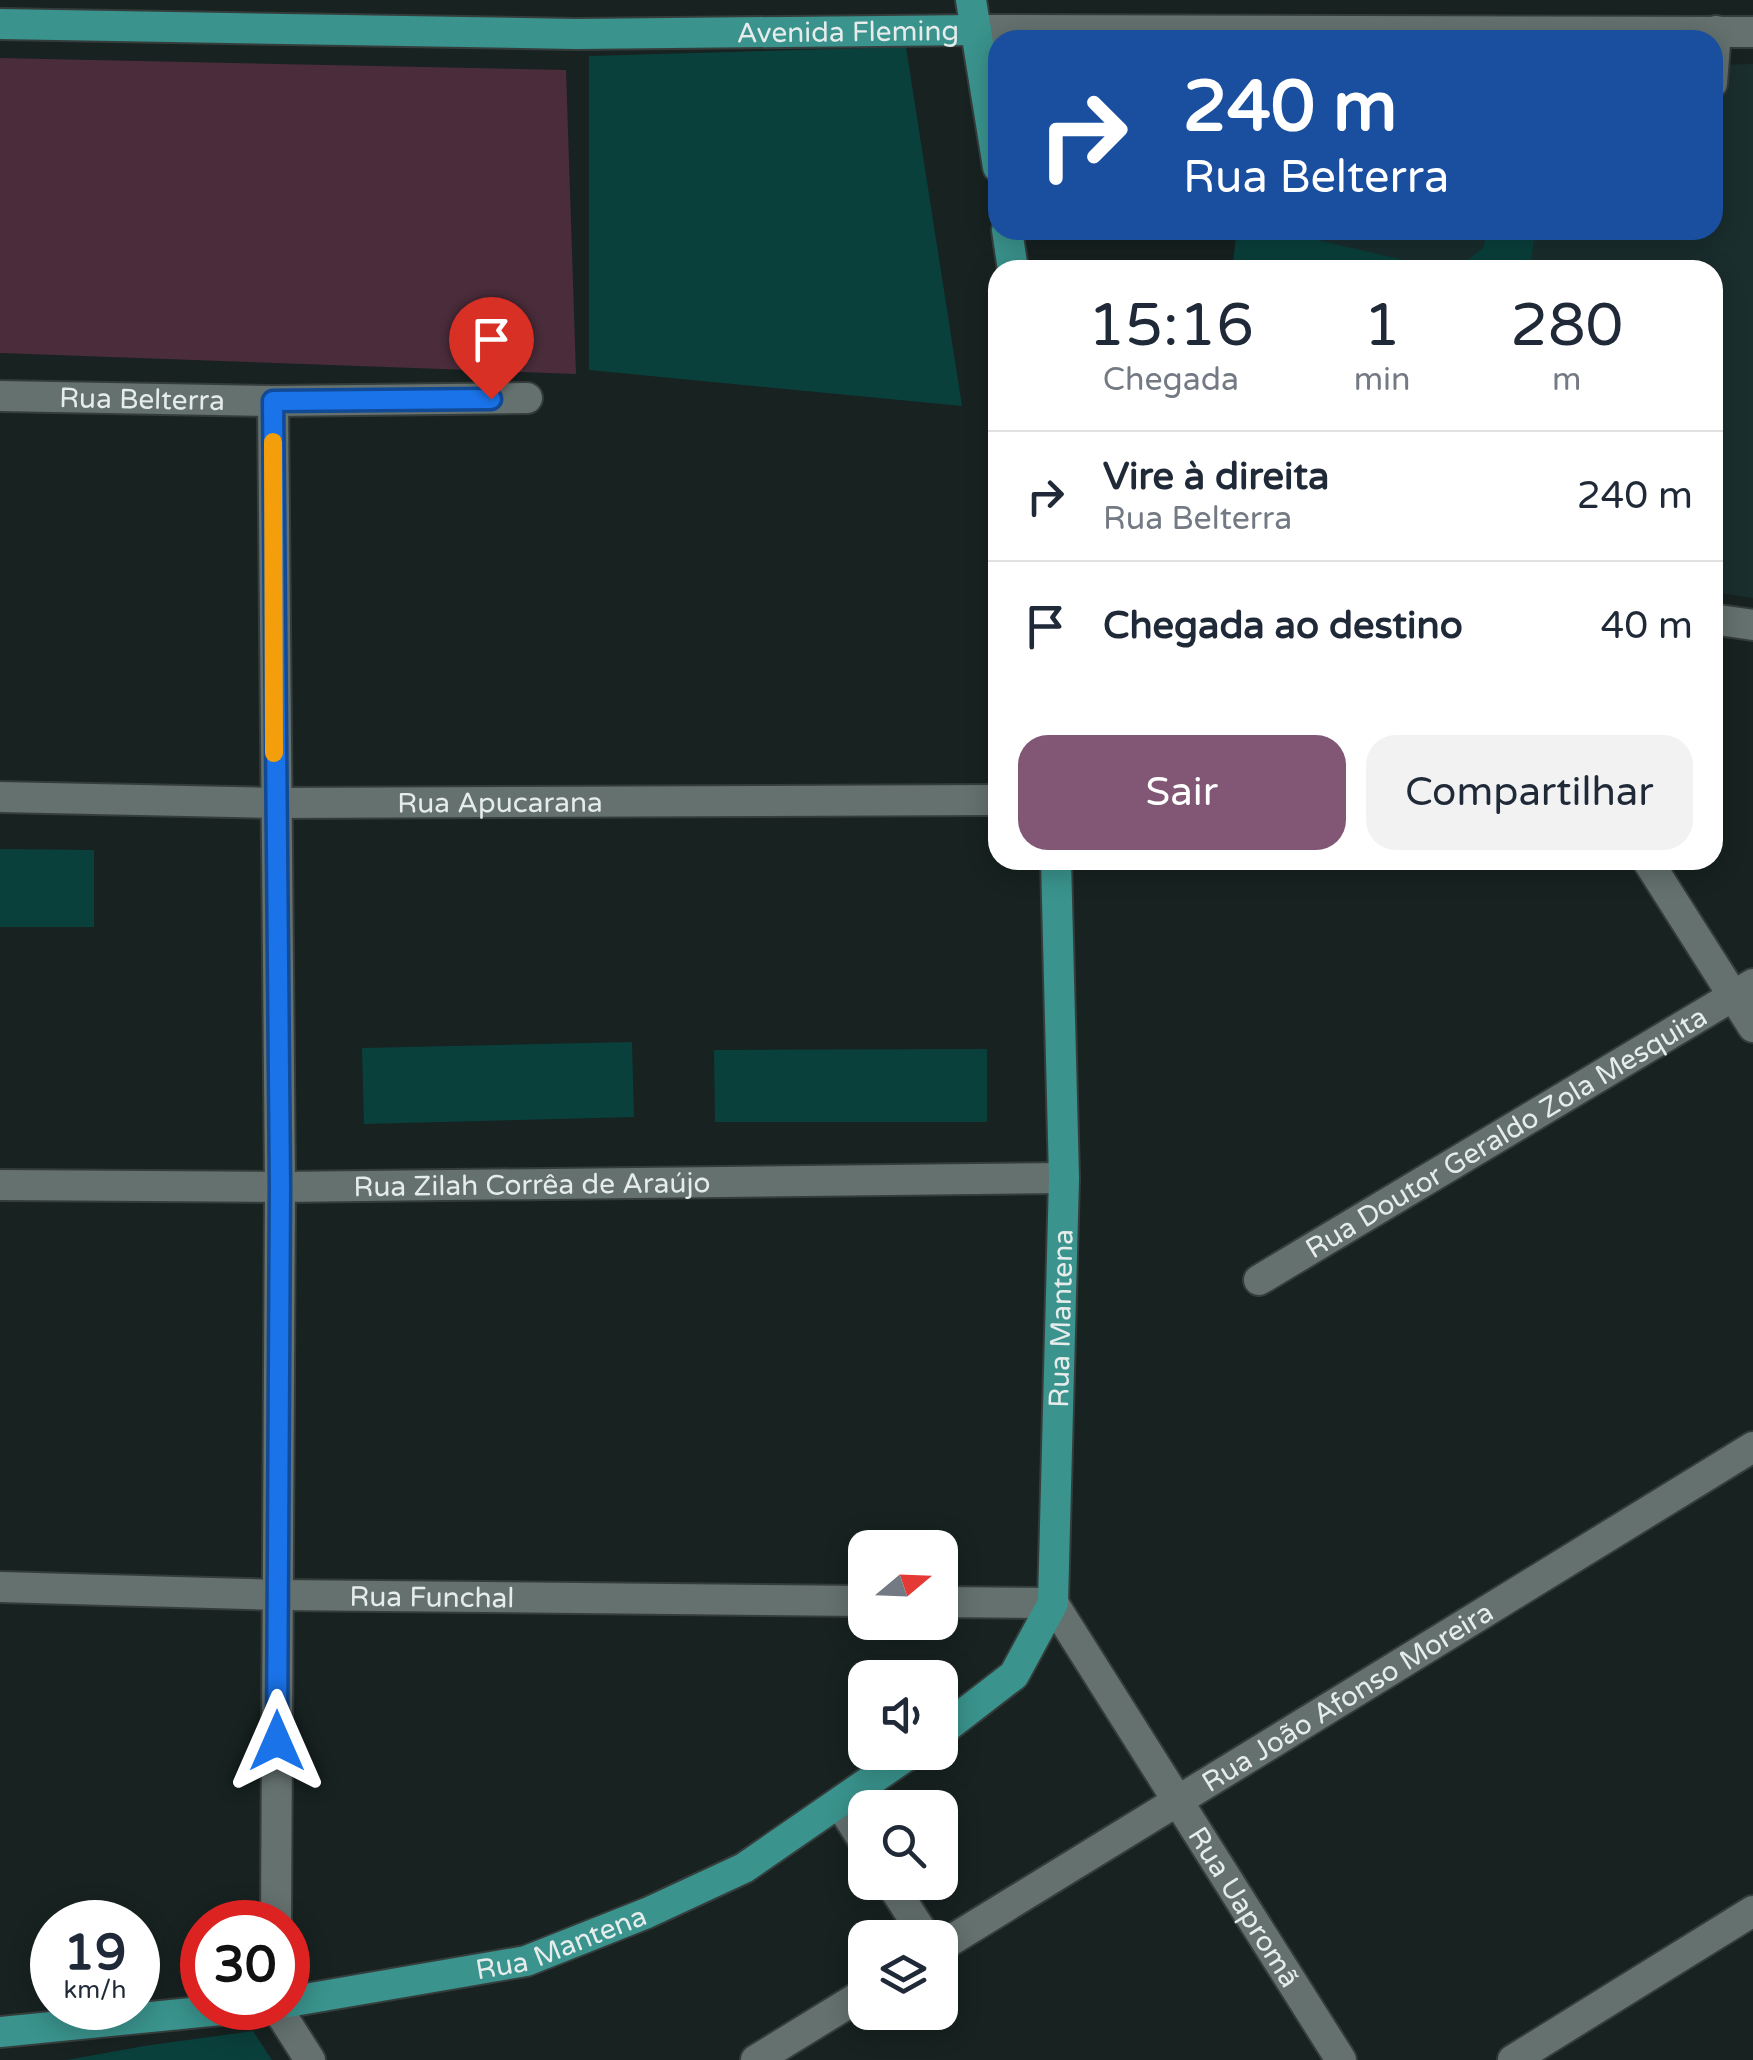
<!DOCTYPE html>
<html lang="pt">
<head>
<meta charset="utf-8">
<style>
  :root { --surface:#fff; --page:#f2f2f3; --text:#1f2937; --muted:#747a83; --line:#e0e1e3; --accent:#825776 }
  body { margin:0; font-family:"Varela Round",sans-serif; background:var(--page); color:var(--text); height:100vh; display:flex; flex-direction:column; font-size:38px; white-space:nowrap }
  * { box-sizing:border-box; margin:0 }
  p { font-size:32px; color:var(--muted) }
  .icon { flex:none; width:55px; height:55px; fill:none; stroke:currentColor; stroke-width:2; stroke-linecap:round; stroke-linejoin:round }
  .map { position:relative; flex:1; overflow:hidden }
  .sheet { position:absolute; left:988px; top:260px; width:735px; height:610px; display:flex; flex-direction:column; background:var(--surface); border-radius:30px; box-shadow:0 5px 25px #0003 }
  .sheet>* { flex:none }
  .hud { position:absolute; left:988px; top:30px; width:735px; height:210px; border-radius:30px; box-shadow:0 5px 25px #0003; background:#1a4fa0; color:#fff; overflow:hidden }
  .needle { width:65px; rotate:71deg }
  .buttons { position:absolute; left:848px; top:1530px; display:grid; gap:20px }
  .buttons a { display:grid; place-items:center; width:110px; height:110px; border-radius:20px; background:var(--surface); box-shadow:0 5px 25px #0003; font-size:50px }
  .speed { position:absolute; left:30px; top:1900px; display:flex; gap:20px; font-size:50px; font-weight:700; text-align:center }
  .speed>* { display:grid; place-content:center; width:130px; height:130px; border-radius:50%; background:var(--surface); box-shadow:0 5px 25px #0003; line-height:1 }
  .speed small { font-size:25px; font-weight:400 }
  .speed .limit { border:15px solid #d22; background:#fff; color:#111 }
  .pin { position:absolute; display:grid; place-items:center; width:85px; height:85px; color:#fff; margin:-102px -42px; border-radius:50% 50% 50% 0; rotate:-45deg; box-shadow:0 0 10px #0007 }
  .pin .icon { rotate:45deg }
  .me { position:absolute; width:110px; margin:-55px; rotate:0deg; stroke-linejoin:round; filter:drop-shadow(0 0 8px #0008) }
  .turn { display:flex; align-items:center; gap:35px; height:210px; padding:0 30px; font-size:45px }
  .turn .icon { width:130px; height:130px; stroke-width:2.5 }
  .turn b { display:block; font-size:70px; line-height:85px }
  .eta { display:flex; justify-content:space-evenly; align-items:center; height:170px; text-align:center }
  .eta b { font-size:60px; font-weight:600; line-height:70px }
  .cta { display:flex; gap:20px; margin-top:auto; padding:20px 30px }
  .cta a { flex:1; height:115px; border-radius:30px; background:var(--accent); color:#fff; font-size:40px; font-weight:600; line-height:115px; text-align:center }
  .cta a+a { background:var(--page); color:var(--text) }
  ul { padding:0; list-style:none }
  li { display:flex; align-items:center; gap:30px; height:130px; padding:0 30px; border-top:2px solid var(--line) }
  li div { flex:1 }
  li b { display:block; font-size:38px }
  li em { font-style:normal }
  .map>svg:first-child { display:block }
</style>
</head>
<body>
<div class="map">
<svg width="1753" height="2060" viewBox="0 0 1753 2060">
  <rect width="100%" height="100%" fill="#172221"/>
  <path fill="#1a2e2d" d="M1753 64V598L1713 592 1712 270H1232L1237 230H1712L1713 65Z"/>
  <path fill="#4a2c3a" d="M0 58 566 70 576 374 0 353Z"/>
  <path fill="#0a403c" d="M906 47 962 406 589 370V56Z
    M1237 230H1309L1317 240 1447 270H1232Z
    M1486 230H1535L1530 270H1455L1484 247Z
    M0 849 94 850V927H0Z
    M632 1042 634 1117 364 1124 362 1048Z
    M987 1049V1122H715L714 1050Z
    M253 2031 272 2060H67L144 2046Z"/>
  <g fill="none" stroke-linecap="round" stroke-linejoin="round">
    <g stroke="#353d3c" stroke-width="34">
      <g id="minor">
        <path d="M976 30 1753 32"/>
        <path d="M1712 83 1716 31"/>
        <path id="s1" d="M0 396 273 401 527 398"/>
        <path d="M273 401 280 1187 276 1922"/>
        <path d="M1712 619 1753 625"/>
        <path id="s2" d="M0 797 274 803 998 800"/>
        <path d="M1647 860 1753 1027"/>
        <path id="s3" d="M0 1185 280 1187 1064 1178"/>
        <path id="s4" d="M1259 1280 1753 984"/>
        <path id="s5" d="M0 1587 278 1595 865 1601"/>
        <path id="s6" d="M940 1602 1053 1603 1341 2060"/>
        <path d="M840 1804 865 1843"/>
        <path d="M890 1882 926 1938"/>
        <path id="s7" d="M940 1947 1753 1447"/>
        <path d="M277 2008 310 2060"/>
        <path d="M756 2060 865 1993"/>
        <path d="M1513 2060 1753 1911"/>
      </g>
    </g>
    <g stroke="#353d3c" stroke-width="34">
      <g id="major">
        <path d="M971 0 998 167"/>
        <path id="s8" d="M0 24 576 34 976 30"/>
        <path d="M1007 230 1013 270"/>
        <path id="s9" d="M940 1732 1014 1675 1053 1603 1064 1178 1056 860"/>
        <path id="s10" d="M288 2002 526 1961 647 1913 744 1868 912 1752"/>
        <path d="M0 2032 241 2008"/>
      </g>
    </g>
    <use href="#minor" stroke="#64716f" stroke-width="30"/>
    <use href="#major" stroke="#3a938d" stroke-width="30"/>
  </g>
  <g fill="none" stroke-linecap="round" stroke-linejoin="round">
    <g stroke="#114b97" stroke-width="25">
      <path id="route" d="M277 1741 280 1186 273 401 491 399"/>
    </g>
    <use href="#route" stroke="#1a73e8" stroke-width="18"/>
    <path stroke="#f59e0b" stroke-width="18" d="M273 442 274 753"/>
  </g>
  <g text-anchor="middle" stroke-width="10" stroke-linejoin="round" paint-order="stroke">
    <g font-size="28" fill="#e5eceb" stroke="#060b0a">
      <text dy="10" stroke="none"><textPath href="#s8" startOffset="848">Avenida Fleming</textPath></text>
      <text dy="10" stroke="none"><textPath href="#s1" startOffset="142">Rua Belterra</textPath></text>
      <text dy="10" stroke="none"><textPath href="#s2" startOffset="500">Rua Apucarana</textPath></text>
      <text dy="10" stroke="none"><textPath href="#s4" startOffset="288">Rua Doutor Geraldo Zola Mesquita</textPath></text>
      <text dy="10" stroke="none"><textPath href="#s3" startOffset="532">Rua Zilah Corrêa de Araújo</textPath></text>
      <text dy="10" stroke="none"><textPath href="#s9" startOffset="460">Rua Mantena</textPath></text>
      <text dy="10" stroke="none"><textPath href="#s5" startOffset="432">Rua Funchal</textPath></text>
      <text dy="10" stroke="none"><textPath href="#s7" startOffset="478">Rua João Afonso Moreira</textPath></text>
      <text dy="10" stroke="none"><textPath href="#s6" startOffset="472">Rua Uapromã</textPath></text>
      <text dy="10" stroke="none"><textPath href="#s10" startOffset="280">Rua Mantena</textPath></text>
    </g>
  </g>
</svg>
<div class="buttons">
<a><svg class="needle" viewBox="-14 -14 28 28"><path d="M0-13l5 13h-10z" fill="#e53935"/><path d="M0 13l5-13h-10z" fill="#747a83"/></svg></a>
<a><svg class="icon" aria-label="sound" viewBox="0 0 24 24"><path d="M4 9h4l5-4v14l-5-4H4zM17 9q2 3 0 6"/></svg></a>
<a><svg class="icon" aria-label="search" viewBox="0 0 24 24"><circle cx="10" cy="10" r="6"/><path d="M15 15l6 6"/></svg></a>
<a><svg class="icon" aria-label="layers" viewBox="0 0 24 24"><path d="M12 4l9 5-9 5-9-5zM3 14l9 5 9-5"/></svg></a>
</div>
<div class="speed"><div>19<small>km/h</small></div><div class="limit">30</div></div>
<div class="pin" style="left:491px;top:399px;background:#d93025"><svg class="icon" aria-label="arrive" viewBox="0 0 24 24"><path d="M6 21V4h12l-3 4 3 4H6"/></svg></div>
<svg class="me" style="left:277px;top:1741px" viewBox="-20 -20 40 40"><path d="M0-17L14 15 0 8-14 15z" fill="#1a73e8" stroke="#fff" stroke-width="4"/></svg>
<div class="hud">
<div class="turn"><svg class="icon" aria-label="right" viewBox="0 0 24 24"><path d="M7 20v-9h11M14 6l5 5-5 5"/></svg><div><b>240 m</b>Rua Belterra</div></div>
</div>
<section class="sheet">
<div class="eta">
<div><b>15:16</b><p>Chegada</p></div>
<div><b>1</b><p>min</p></div>
<div><b>280</b><p>m</p></div>
</div>
<ul>
<li><svg class="icon" aria-label="right" viewBox="0 0 24 24"><path d="M7 20v-9h11M14 6l5 5-5 5"/></svg><div><b>Vire à direita</b><p>Rua Belterra</p></div><em>240 m</em></li>
<li><svg class="icon" aria-label="arrive" viewBox="0 0 24 24"><path d="M6 21V4h12l-3 4 3 4H6"/></svg><div><b>Chegada ao destino</b></div><em>40 m</em></li>
</ul>
<div class="cta"><a>Sair</a><a>Compartilhar</a></div>
</section>
</div>
</body>
</html>
